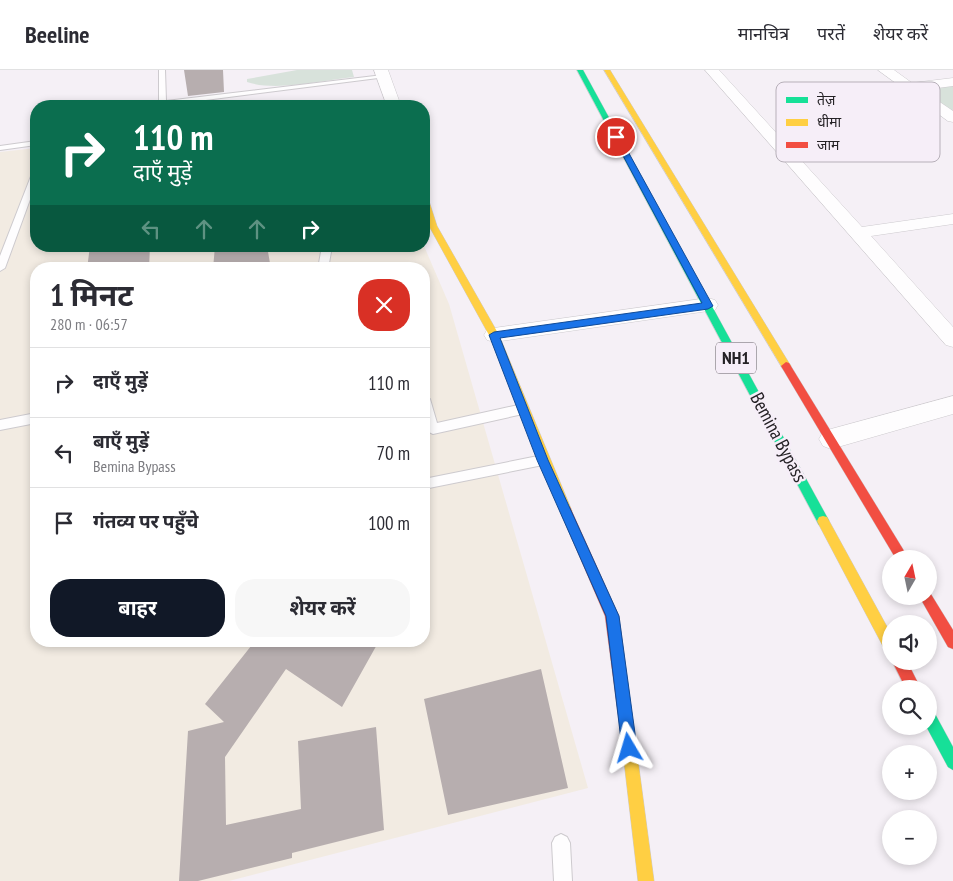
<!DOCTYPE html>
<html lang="hi">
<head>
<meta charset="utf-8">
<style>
  :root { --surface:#fff; --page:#f7f7f7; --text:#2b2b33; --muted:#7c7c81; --line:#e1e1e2; --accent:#111827 }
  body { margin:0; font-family:"PT Sans Narrow","Noto Sans Devanagari",sans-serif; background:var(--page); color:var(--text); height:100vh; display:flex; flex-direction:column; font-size:19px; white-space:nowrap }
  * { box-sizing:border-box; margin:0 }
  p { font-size:16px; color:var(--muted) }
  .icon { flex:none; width:28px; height:28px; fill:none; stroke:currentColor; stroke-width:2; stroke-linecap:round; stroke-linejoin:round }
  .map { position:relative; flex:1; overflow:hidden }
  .sheet { position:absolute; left:30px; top:192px; width:400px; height:385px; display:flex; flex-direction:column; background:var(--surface); border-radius:20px; box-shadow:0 2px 8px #0003 }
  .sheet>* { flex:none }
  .top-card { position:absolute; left:30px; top:30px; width:400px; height:152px; border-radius:20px; box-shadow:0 2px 8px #0003; background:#0b6e4f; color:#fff; overflow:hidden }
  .needle { width:32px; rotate:9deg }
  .buttons { position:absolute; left:882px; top:480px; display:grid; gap:10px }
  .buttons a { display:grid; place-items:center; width:55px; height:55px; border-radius:50%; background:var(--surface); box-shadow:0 2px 8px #0003; font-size:25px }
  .pin { position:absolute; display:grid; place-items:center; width:42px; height:42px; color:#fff; margin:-21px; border:2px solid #fff; border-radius:50%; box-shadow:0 1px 5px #0007 }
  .me { position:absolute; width:55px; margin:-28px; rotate:353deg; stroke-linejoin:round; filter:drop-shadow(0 0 4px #0008) }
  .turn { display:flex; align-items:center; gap:18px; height:105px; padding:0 20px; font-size:22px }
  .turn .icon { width:65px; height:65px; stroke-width:2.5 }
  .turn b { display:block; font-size:35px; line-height:42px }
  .lanes { display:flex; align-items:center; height:48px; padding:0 20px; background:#0003; justify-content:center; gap:25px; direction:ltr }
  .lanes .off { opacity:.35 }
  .round { display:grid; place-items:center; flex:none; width:52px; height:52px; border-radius:20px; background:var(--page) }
  .headline { display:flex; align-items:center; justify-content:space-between; height:85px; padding:0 20px }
  h1 { font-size:30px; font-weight:700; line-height:38px }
  .button { display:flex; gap:10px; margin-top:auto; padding:10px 20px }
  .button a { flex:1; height:58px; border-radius:20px; background:var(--accent); color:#fff; font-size:20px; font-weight:700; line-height:58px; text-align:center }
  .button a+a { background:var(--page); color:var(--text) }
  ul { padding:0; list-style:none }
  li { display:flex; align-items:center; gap:15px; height:70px; padding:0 20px; border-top:1px solid var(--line) }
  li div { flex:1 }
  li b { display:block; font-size:19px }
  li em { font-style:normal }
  header { display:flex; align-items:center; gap:30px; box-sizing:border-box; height:70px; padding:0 25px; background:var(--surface); border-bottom:1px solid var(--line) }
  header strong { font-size:24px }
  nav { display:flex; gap:28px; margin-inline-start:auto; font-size:18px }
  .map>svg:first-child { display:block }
</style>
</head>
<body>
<header>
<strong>Beeline</strong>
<nav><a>मानचित्र</a><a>परतें</a><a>शेयर करें</a></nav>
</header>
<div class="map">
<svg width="953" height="811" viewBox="0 0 953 811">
  <rect width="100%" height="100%" fill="#f5f0f6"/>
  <path fill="#f2ebe2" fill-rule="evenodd" d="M36 78V176H424L449 234 588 718 229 811H0V82ZM36 199H424V571H36Z"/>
  <path fill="#d8e2db" d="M297 0H352L354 7C324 10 276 22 247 12V9Z
    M953 15V44L916 19Z"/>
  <path fill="#b7aeaf" d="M184 0H223L224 22 188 26Z
    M90 176H150L149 199H87Z
    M215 176H267L271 199H213Z
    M255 571H379L342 637 286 599 225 687 226 755 301 739 298 671 376 657 384 760 292 783V788L198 811H179L188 661 224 652 205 634Z
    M541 599 568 718 448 745 424 629Z"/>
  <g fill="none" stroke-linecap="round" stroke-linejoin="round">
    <g stroke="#cdcace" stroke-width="2">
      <path id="lane" d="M159 0H165L166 31 383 5 386 7 159 36Z
        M370 32 390 36H337L341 34Z
        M36 71V75L0 80V76Z
        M33 101H36V113L5 198 0 201V186Z
        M322 176H332L328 199H318Z
        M424 325 430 329 437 353 523 334 529 339 523 344 433 364 429 362 424 348Z
        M36 343V353L0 360V350Z
        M543 385 547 386 549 390 547 394 543 395 424 419V409Z
        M561 764 567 767 570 773 572 811H554L552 773 555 767Z"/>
    </g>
    <g stroke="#cdcace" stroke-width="1">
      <path id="street" d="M374 0H388L401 36H387Z
        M705 0H719L862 157 953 144V154L871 166 953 257V277L946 275Z
        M878 0H894L912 13 953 8V16L922 20 953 41V52L948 51Z
        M708 228 715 230 718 235 715 240 494 272 487 270 484 265 487 260 494 258Z
        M953 326V344L831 379 823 376 819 369 823 362 831 359Z"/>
    </g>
    <g stroke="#cdcace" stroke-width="1">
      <path id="fast" d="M577 0H583L827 447 829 451 827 455 823 456 819 455Z
        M929 640 934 642 953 677V700L948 697 926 656H929Z"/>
    </g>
    <g stroke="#cdcace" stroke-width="1">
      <path id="slow" d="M604 0H610L789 293 791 296 789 299H783Z
        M424 126 428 128 437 156 499 265 572 441 570 445 566 446 562 445 489 265 429 156 424 139Z
        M823 446 827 447 891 564V584L886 582 819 455 817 451 819 447Z
        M630 676 635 678 637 683 654 811H638L623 683 625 678Z"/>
    </g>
    <g stroke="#cdcace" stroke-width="1">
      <path id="jam" d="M786 292 789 293 909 489H896L781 296Z
        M566 436 570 437 619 546 637 683 635 688 630 690 625 688 623 683 605 546 560 441 562 437Z
        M929 521 953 560V579L948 577 919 526H929Z
        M892 591H907L921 619H906Z"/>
    </g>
    <use href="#lane" fill="#fefdfe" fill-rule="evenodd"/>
    <use href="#street" fill="#fefdfe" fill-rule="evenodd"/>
    <use href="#fast" fill="#16e098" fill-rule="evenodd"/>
    <use href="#slow" fill="#ffcf43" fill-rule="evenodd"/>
    <use href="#jam" fill="#f24e42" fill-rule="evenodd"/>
  </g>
  <path fill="#1a73e8" stroke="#114b97" d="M616 65 620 67 713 236 708 239 500 268 548 390 619 546 637 678 635 684 629 686 624 684 622 678 606 546 537 390 489 265 494 262 702 233 613 67Z"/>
  <g text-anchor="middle" stroke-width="5" stroke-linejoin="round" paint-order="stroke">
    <rect fill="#f6eef8" stroke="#635e64" stroke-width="1" x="716" y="272.5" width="40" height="31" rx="4"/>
    <g font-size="18" font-weight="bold" fill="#242125">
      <text x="736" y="294">NH1</text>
    </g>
    <g font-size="19" fill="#242125" stroke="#f6eef8">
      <text transform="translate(779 367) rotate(62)" y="7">Bemina Bypass</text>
    </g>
  </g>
  <rect x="776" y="12" width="164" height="80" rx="8" fill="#f6eef8" stroke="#b7b0b9" stroke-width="1"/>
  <rect x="786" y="27" width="22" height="6" fill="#16e098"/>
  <rect x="786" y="49" width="22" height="7" fill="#ffcf43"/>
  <rect x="786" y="72" width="22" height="6" fill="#f24e42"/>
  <g font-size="14" fill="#242125">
    <text x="817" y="35">तेज़</text>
    <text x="817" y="57">धीमा</text>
    <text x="817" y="80">जाम</text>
  </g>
</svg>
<div class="buttons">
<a><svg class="needle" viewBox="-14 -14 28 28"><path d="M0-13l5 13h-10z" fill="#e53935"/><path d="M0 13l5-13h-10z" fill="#7c7c81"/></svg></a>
<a><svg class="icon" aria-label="sound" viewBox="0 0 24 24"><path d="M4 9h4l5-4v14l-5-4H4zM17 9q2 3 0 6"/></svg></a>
<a><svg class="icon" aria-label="search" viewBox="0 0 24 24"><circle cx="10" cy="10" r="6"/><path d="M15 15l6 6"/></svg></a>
<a>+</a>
<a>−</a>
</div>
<div class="pin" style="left:616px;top:67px;background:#d93025"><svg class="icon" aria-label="arrive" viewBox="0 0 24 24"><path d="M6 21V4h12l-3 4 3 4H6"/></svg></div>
<svg class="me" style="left:629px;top:678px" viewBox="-20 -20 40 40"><path d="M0-17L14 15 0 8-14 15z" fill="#1a73e8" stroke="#fff" stroke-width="4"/></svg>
<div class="top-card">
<div class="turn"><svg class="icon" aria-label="right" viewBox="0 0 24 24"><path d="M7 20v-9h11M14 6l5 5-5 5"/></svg><div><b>110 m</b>दाएँ मुड़ें</div></div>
<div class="lanes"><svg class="icon off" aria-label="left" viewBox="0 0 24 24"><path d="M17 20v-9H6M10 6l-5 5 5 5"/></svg><svg class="icon off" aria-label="ahead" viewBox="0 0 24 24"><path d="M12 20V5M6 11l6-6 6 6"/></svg><svg class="icon off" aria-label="ahead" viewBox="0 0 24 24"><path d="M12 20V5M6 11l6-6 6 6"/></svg><svg class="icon" aria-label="right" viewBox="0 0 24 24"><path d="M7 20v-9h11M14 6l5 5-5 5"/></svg></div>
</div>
<section class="sheet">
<div class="headline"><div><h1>1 मिनट</h1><p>280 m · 06:57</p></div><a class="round" style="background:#d93025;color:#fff"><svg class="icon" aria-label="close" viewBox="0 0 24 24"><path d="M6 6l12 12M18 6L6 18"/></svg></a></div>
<ul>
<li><svg class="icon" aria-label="right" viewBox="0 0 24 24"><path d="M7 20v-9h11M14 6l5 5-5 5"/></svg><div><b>दाएँ मुड़ें</b></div><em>110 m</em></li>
<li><svg class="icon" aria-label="left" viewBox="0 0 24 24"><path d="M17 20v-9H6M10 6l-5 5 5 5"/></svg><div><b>बाएँ मुड़ें</b><p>Bemina Bypass</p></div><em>70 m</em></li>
<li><svg class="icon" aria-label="arrive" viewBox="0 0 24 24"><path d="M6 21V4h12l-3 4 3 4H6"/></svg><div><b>गंतव्य पर पहुँचे</b></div><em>100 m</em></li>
</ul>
<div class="button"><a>बाहर</a><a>शेयर करें</a></div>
</section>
</div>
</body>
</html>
